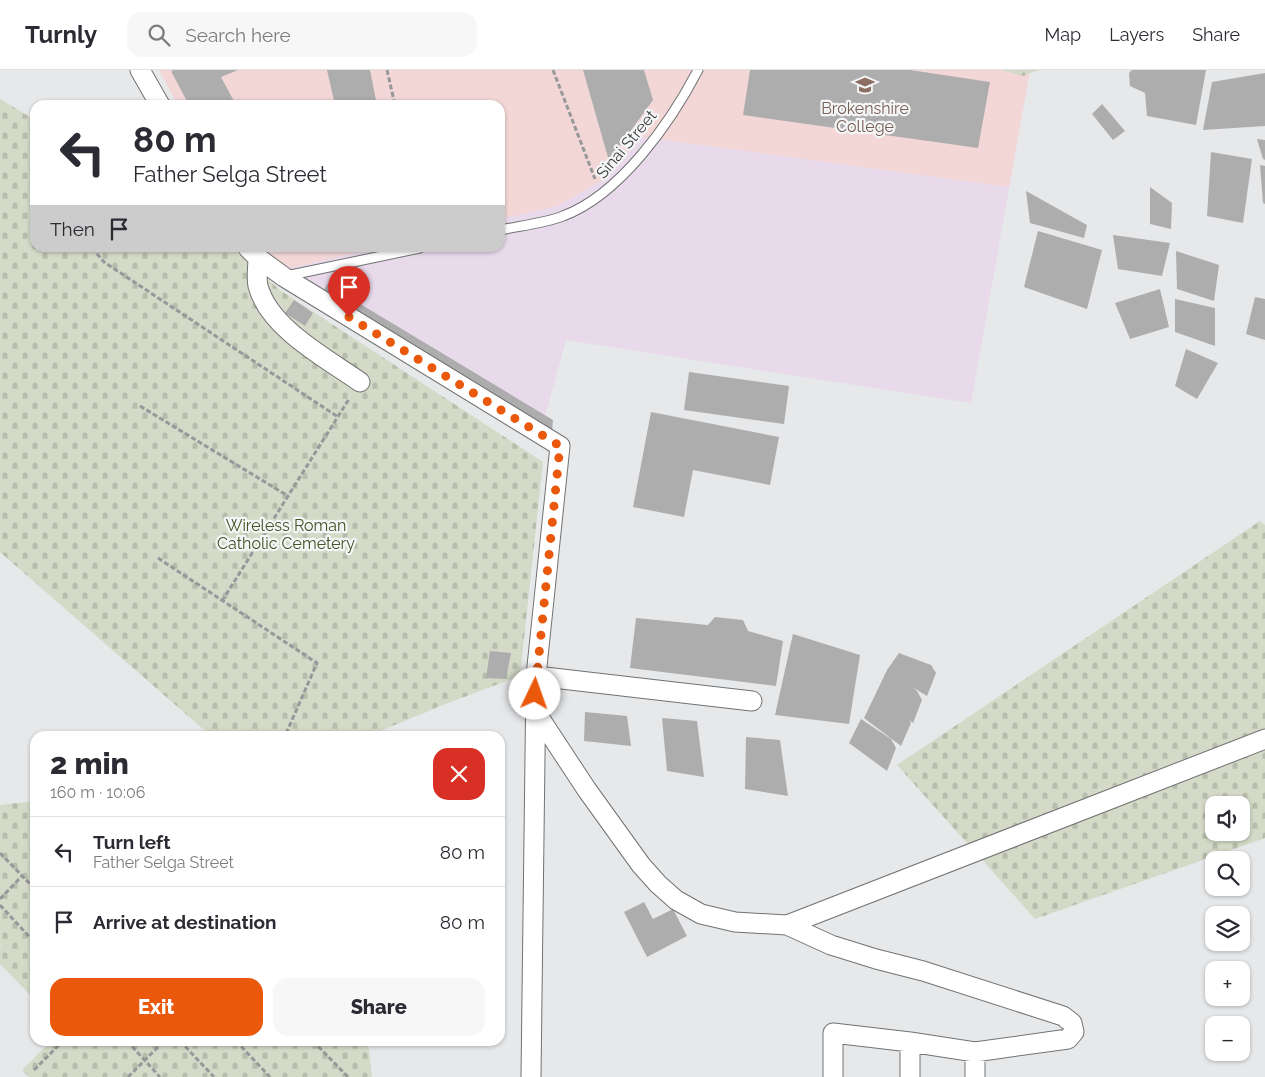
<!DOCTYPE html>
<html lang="en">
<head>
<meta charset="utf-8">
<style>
  :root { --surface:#fff; --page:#f7f7f7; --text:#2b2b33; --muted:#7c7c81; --line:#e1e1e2; --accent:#ea580c }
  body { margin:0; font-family:Raleway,sans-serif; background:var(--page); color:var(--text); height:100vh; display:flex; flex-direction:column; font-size:19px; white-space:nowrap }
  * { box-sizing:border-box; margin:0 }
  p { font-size:16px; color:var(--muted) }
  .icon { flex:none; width:28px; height:28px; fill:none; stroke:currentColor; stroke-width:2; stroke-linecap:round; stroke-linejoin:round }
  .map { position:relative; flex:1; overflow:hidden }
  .drawer { position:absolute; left:30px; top:661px; width:475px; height:315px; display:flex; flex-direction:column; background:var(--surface); border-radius:15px; box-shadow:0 1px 4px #0004 }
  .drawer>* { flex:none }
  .guide { position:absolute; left:30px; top:30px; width:475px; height:152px; border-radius:15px; box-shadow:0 1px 4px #0004; background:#fff; color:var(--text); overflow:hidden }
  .buttons { position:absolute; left:1205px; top:726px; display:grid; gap:10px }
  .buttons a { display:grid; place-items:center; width:45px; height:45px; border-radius:10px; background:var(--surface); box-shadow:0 1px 4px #0004; font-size:25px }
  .pin { position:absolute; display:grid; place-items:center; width:42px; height:42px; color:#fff; margin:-51px -21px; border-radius:50% 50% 50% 0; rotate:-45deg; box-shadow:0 0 5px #0007 }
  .pin .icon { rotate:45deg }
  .me { position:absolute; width:55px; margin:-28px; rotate:3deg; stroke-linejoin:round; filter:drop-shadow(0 0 4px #0008) }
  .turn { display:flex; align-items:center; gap:18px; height:105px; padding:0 20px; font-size:22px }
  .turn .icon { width:65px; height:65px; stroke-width:2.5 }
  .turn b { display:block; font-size:35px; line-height:42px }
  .then { display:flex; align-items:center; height:48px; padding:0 20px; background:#0003; gap:10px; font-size:19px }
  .round { display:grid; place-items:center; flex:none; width:52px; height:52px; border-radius:15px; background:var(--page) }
  .headline { display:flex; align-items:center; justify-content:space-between; height:85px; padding:0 20px }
  h1 { font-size:30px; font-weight:800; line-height:38px }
  .cta { display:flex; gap:10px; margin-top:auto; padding:10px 20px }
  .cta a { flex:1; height:58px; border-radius:15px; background:var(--accent); color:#fff; font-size:20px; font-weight:800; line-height:58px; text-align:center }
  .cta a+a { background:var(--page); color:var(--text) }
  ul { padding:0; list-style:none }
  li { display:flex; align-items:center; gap:15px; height:70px; padding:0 20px; border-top:1px solid var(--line) }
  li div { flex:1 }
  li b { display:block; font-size:19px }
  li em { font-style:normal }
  header { display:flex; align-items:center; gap:30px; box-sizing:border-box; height:70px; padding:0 25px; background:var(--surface); border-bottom:1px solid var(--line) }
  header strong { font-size:24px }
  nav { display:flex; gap:28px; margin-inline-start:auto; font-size:18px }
  .search { width:350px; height:45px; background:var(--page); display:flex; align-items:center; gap:12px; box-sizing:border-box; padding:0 18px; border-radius:15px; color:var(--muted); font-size:19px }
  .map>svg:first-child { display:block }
</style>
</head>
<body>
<header>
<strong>Turnly</strong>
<div class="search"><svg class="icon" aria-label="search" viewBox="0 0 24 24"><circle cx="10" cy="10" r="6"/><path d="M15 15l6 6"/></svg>Search here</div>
<nav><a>Map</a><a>Layers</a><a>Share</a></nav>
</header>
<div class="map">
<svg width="1265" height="1007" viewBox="0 0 1265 1007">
  <defs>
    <pattern id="forest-firs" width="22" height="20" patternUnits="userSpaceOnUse" patternTransform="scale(1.25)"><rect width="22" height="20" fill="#d4dac7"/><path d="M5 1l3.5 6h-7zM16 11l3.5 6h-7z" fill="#b7bcac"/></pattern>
    <pattern id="cemetery-stones" width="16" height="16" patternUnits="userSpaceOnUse" patternTransform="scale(1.25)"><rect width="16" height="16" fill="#d4dac7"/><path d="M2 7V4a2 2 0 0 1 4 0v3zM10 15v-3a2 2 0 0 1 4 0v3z" fill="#b7bcac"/></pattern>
  </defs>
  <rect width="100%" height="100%" fill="#e7e8ea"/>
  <path fill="#e8d9eb" d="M159 0H1030L971 333 566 270 543 354 289 198 263 178H500V35H178Z"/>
  <path fill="#f2d7d6" d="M159 0H1030L1009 117 643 67 603 110 557 136 500 149V35H178Z
    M263 178H377L289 198Z"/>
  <path fill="url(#forest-firs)" d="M1001 0H1039L1023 6Z"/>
  <path fill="url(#cemetery-stones)" fill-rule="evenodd" d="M0 29 35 50V178H232L280 220 543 392 520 606 443 635 368 666H211L0 482Z
    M1260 451 1265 455V768L1035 849 897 695ZM1214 735H1241V762H1214Z
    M35 731V930L0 894V878L1 876 0 874V735Z
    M51 971H368L372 1007H29L22 1000Z"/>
  <path fill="#aeadae" d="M174 0H238L221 7 236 35H189L171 1Z
    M327 0H370L377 35H335Z
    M583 0H644L653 30 609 91Z
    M750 0H910L990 12 978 78 743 45Z
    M1132 0H1206L1196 55 1147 46 1145 23 1130 16 1129 3Z
    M1265 3V56L1203 60 1212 12Z
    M1102 34 1125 61 1113 70 1092 44Z
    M1257 69 1265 70V90L1263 89Z
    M1211 82 1252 89 1243 153 1207 146Z
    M1260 95 1265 96V134L1263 133Z
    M1150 117 1172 133 1171 159 1150 154Z
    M1026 121 1087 155 1084 168 1030 153Z
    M1038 161 1102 180 1087 239 1024 217Z
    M1113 165 1170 173 1162 206 1118 199Z
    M1176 181 1219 195 1214 231 1177 219Z
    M327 214 553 350 552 362 322 224Z
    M1160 219 1169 257 1130 269 1115 233Z
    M1255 227 1265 229V270L1246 264Z
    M1175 229 1215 238V276L1175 262Z
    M294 230 313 243 305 256 285 243Z
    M1186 279 1218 293 1197 329 1175 316Z
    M689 302 789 316 784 354 684 340Z
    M651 342 779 367 770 415 693 400 684 447 633 437Z
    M715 547 743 550 748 561 783 571 776 616 630 598 636 548 708 555Z
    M793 564 860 585 849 654 775 645Z
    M490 581 511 583 506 609 486 608Z
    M899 583 931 595 936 603 927 626 912 617 917 621 922 630 913 653 909 650 911 653 901 676 864 648 887 600Z
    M585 642 627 646 631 676 584 671Z
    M662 648 697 651 704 707 667 701Z
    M861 649 891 669 896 678 887 701 849 673Z
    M746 667 780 670 788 726 745 719Z
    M644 832 653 849 673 839 687 866 647 887 624 842Z"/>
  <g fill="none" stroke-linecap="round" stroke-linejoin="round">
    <g stroke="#717273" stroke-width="11">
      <path id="lane" d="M500 160C519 156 546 153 563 146 620 125 671 52 698 0
        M286 206 420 178"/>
    </g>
    <g stroke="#717273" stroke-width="21">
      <path id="street" d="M140 0 160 35
        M248 178 258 188 284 207 560 376 536 606 531 1007
        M258 188C258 197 256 208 258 216 269 258 326 288 360 312
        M536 606 752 631
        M535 641 587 720 641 795 658 814 676 830 701 844 735 852 787 855 831 875 876 889 923 901 1063 946 1072 953 1074 962 1068 969 975 982 910 972 833 963V1007
        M787 855 1265 669
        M910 972V1007
        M975 982V1007"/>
    </g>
    <path stroke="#979899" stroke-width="3" stroke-dasharray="5 2.5" stroke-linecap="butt" d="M387 0 395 35
      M553 0 595 109
      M92 178 104 192 338 347
      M140 336 288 426
      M158 488 317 593 285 666
      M222 531 349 329
      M0 783 35 819
      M0 829 22 806
      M0 835 35 873
      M127 971 160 1007
      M180 971 214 1007
      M236 971 270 1007
      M313 971 348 1007
      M34 1000 63 971
      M128 1007 164 971"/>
    <use href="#lane" stroke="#fff" stroke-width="9"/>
    <use href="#street" stroke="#fff" stroke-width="19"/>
  </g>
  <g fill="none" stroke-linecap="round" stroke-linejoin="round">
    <path stroke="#ea580c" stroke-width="9" stroke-dasharray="0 16.2" d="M349 247 560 376 535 624"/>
  </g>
  <defs>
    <g id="university-bare" transform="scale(1.5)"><path d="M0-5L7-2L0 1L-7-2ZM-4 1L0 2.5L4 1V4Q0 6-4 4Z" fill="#8d6e63" stroke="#f5f6f7" stroke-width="2.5" paint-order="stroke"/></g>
  </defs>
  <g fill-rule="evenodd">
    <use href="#university-bare" x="865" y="15"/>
  </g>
  <g text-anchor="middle" stroke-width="4.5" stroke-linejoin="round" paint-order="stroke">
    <g font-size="16" fill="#785e54" stroke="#f5f6f7">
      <text x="865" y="44">Brokenshire<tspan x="865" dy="18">College</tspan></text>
    </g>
    <g font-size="16" fill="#3c3d3d" stroke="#f5f6f7">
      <text transform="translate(626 74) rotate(-50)" y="6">Sinai Street</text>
    </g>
    <g font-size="16" fill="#465223" stroke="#f5f6f7">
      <text x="286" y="461">Wireless Roman<tspan x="286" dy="18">Catholic Cemetery</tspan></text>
    </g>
  </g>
</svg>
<div class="buttons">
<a><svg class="icon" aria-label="sound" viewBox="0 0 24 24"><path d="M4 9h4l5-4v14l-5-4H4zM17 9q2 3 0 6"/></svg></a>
<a><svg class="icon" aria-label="search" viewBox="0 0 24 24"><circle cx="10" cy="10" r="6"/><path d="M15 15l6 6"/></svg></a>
<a><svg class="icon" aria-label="layers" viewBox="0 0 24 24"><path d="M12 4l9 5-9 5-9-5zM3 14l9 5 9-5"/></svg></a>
<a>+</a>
<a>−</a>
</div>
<div class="pin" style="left:349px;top:247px;background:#d93025"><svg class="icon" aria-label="arrive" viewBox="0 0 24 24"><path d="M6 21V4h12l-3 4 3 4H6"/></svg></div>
<svg class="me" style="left:535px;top:624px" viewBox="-20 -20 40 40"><circle r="19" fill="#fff"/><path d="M0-13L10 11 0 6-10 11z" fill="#ea580c"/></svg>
<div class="guide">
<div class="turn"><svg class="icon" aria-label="left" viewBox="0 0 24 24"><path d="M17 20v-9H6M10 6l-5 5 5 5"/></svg><div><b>80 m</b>Father Selga Street</div></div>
<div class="then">Then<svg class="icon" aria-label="arrive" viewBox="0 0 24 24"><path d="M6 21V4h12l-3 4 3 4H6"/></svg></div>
</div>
<section class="drawer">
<div class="headline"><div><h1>2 min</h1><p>160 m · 10:06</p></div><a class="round" style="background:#d93025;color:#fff"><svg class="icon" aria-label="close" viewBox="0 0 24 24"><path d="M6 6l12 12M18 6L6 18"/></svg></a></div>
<ul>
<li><svg class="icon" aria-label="left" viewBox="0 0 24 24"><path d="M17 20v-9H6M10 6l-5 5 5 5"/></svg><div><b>Turn left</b><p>Father Selga Street</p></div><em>80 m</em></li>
<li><svg class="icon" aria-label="arrive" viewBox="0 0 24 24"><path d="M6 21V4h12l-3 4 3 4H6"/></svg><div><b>Arrive at destination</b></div><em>80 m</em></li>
</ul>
<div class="cta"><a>Exit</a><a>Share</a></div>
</section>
</div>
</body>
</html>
